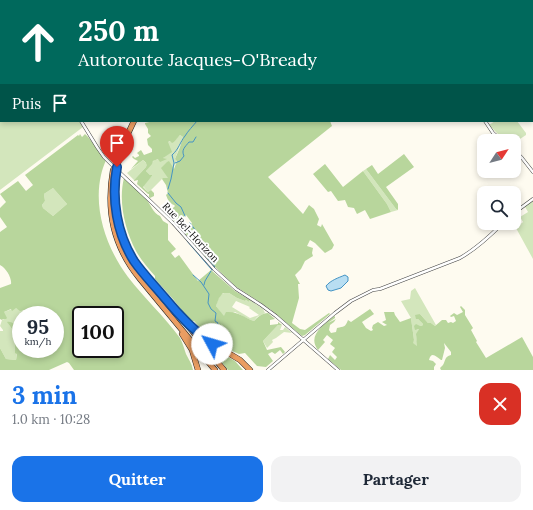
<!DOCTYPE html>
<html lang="fr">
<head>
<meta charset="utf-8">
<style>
  :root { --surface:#fff; --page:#f2f2f3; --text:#1f2937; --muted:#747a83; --accent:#1a73e8 }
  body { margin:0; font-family:Lora,serif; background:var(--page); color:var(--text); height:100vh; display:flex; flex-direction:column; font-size:15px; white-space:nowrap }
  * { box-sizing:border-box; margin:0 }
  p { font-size:13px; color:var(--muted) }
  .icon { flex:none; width:22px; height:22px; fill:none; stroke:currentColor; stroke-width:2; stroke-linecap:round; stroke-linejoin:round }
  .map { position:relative; height:370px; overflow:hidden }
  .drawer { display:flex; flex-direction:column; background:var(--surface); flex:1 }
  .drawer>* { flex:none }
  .hud { position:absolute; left:0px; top:0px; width:533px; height:122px; box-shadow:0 2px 6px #0003; background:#00695c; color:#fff; overflow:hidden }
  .needle { width:26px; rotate:54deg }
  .tools { position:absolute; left:477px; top:134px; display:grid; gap:8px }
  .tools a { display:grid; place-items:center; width:44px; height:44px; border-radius:8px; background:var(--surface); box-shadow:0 2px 6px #0003; font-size:20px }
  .speed { position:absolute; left:12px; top:306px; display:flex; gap:8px; font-size:20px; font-weight:700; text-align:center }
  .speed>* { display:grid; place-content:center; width:52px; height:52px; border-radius:50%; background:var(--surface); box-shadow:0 2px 6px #0003; line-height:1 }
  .speed small { font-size:10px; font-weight:400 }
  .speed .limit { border:2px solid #111; border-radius:6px; background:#fff; color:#111 }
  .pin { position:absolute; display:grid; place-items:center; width:34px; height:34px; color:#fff; margin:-41px -17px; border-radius:50% 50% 50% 0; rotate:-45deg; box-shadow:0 0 4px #0007 }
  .pin .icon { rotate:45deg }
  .me { position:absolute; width:44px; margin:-22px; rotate:309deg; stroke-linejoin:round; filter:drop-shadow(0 0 3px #0008) }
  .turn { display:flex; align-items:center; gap:14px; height:84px; padding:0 12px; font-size:18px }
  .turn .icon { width:52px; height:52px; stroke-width:2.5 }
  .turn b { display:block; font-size:28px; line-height:34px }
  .then { display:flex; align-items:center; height:38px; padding:0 12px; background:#0003; gap:8px; font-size:15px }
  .round { display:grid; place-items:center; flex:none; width:42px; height:42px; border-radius:12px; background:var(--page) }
  .overview { display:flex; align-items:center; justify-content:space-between; height:68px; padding:0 12px }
  h1 { font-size:24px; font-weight:700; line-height:30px; color:var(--accent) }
  .cta { display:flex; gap:8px; margin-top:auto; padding:8px 12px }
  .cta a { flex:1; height:46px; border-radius:12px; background:var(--accent); color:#fff; font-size:16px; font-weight:700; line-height:46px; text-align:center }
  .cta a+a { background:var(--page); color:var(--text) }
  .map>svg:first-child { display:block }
</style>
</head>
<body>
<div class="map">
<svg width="533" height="370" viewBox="0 0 533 370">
  <rect width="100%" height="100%" fill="#fefbf0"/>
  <path fill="#d3e6bc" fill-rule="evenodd" d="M1 101V121H79L83 127 0 190V102Z
    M495 121H517L526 133V135L514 143V141H512L514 139 511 134 503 139 489 125Z
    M180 135 183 137 175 159 177 160 169 178 162 179 151 190 148 192 143 186 152 176V175H150L146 171C153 161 153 158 166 159H163L168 142 176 139Z
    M143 160 146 163V167L134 180 127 173Z
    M366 169 396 209 398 210 391 212 387 204 363 171Z
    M53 188 67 204 53 216 43 208 42 205 45 201 44 194Z
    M533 199V259L516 228 523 222 520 217 528 212 524 205Z
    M415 288 436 325 435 326 431 323H428L420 314 416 318 418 319 423 324 422 326 416 330 419 329 416 336 418 347 412 343 414 340 411 318 401 301 410 299 411 291Z
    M226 292 229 293 237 298 245 301 246 300 249 302 250 300 263 309 265 313 257 317 254 321 248 319 235 312 224 317 216 306C218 300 218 295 226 292ZM236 301 250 307 249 308 259 315 250 318 232 307Z
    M15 308C21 308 24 311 27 315H21V326L19 327 16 325 8 323 19 340 15 344V353H17L16 360 6 359 0 348V331H3V330L0 326 2 320 4 319V312Z
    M278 325H282L280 330H283L285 327 292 333 284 332 276 338 272 340 273 342 267 348 263 341Z"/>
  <path fill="#b8d69c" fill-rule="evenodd" d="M154 121H330L332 126 268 177 303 214 309 205 314 209 319 219 317 225 321 227 322 224 334 245 332 249 325 253 315 243 310 240 307 246 313 248 312 253 313 256 305 261 301 269 295 275 300 284H298L299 298 292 323 300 329 305 330 329 313 330 314 305 335 302 336 270 309 235 286 210 262 183 231 192 223 186 215 176 223 167 214 175 206 174 205C169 203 168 200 166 195L168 193 166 185 162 179 163 178H168L161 168 167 162 169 161 174 169 177 161 175 159 180 147 183 137 180 135C177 138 175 142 172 143L170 141 168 142 172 152 163 158 167 159 160 162 158 159 153 161 152 164 146 171 150 175H152V176L143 187 148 192 151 190 154 193V196L150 198 149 197V194H148L137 184 138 180 134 181V180L146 167C147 164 146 162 143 160L131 169 138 161 134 159 132 157 133 156 135 158 139 156V155L137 153 141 150 144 155 152 152V149L148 145 147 139 151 136 148 133V129L145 124V123Z
    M80 134 82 137 85 134C93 141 98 152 106 160 104 165 102 170 101 175 93 210 107 249 128 277 144 298 164 316 180 338 183 343 184 349 186 354 189 360 192 364 193 370H74L69 363 67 362 49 370H0V348L6 359 16 360 17 354 15 353V344L16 342 14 340 16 339 18 341 19 339 7 322C11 321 16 325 19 327L21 326V349H55V315H27L24 310 20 311 16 308 12 311 11 309 4 312 7 318 6 319H3L2 320 0 319V288L11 284C12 278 6 268 0 265V232L7 227 0 217V208L6 202 0 194 18 181 26 191 33 185 25 175 78 135 79 136ZM53 188 67 204 53 216 43 208 42 205 45 201 44 194ZM81 315H115V349H81Z
    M404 154 414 167 386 187 398 204V210L396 209 366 169 372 165 378 174Z
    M325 164 343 187 363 171 387 204 391 212 370 219 365 210 357 214 354 208 348 207 345 200 338 201 331 191 328 192 313 174Z
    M124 178C131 185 140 191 146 199 151 205 153 213 160 216L163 221 168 224V240L176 249 171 253 175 258 179 255 198 281 211 270 235 291 250 300 249 302 246 300 245 301 237 298 229 293H223L219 298 216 306 224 316 226 312C238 311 243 317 254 321 258 317 262 313 268 313L275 319 270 320V325L278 324V322L282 325H278L263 341 267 350 281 347 285 352 283 354 280 350 275 354 272 352 268 354 273 361 266 367 257 366 245 353 239 354 221 346 220 342H218L212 337 213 333C204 333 200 328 194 321H190L173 299 155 279V276C148 268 141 260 136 251 125 230 118 202 124 178Z
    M461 306 465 310V315L473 328 471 330 477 341 476 342 486 358 522 337 533 357V370H441L440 368C441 367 442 366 443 365 446 360 444 357 451 355V352L444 343 445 348 442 360H441C436 356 431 351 429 360L433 361 436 364 434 367V370H341L328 359 330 355 335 360 337 357 332 352 335 348 330 344 333 340 327 335 323 340 325 342 318 350C307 336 323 325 333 317L335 316V318L328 323 336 319 334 322 330 325 329 330 331 333 336 332 337 328C344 326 345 328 348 320L351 322 370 309 374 314 362 322 366 328 371 331 373 330 372 328 373 325 378 322 384 326 387 325 382 322 386 320 384 312H394L395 315 400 322 411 318 414 340 413 343 417 346 416 334 419 329 415 330 414 326 416 324 420 326H422L423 324 418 319H416L415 315 420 314 428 323H431L435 326 442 320H446L448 323 451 322 453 323 456 321 454 316 451 317 450 316 454 313 457 315 463 312 460 307Z
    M219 352 235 361 243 370H228L217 356Z"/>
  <path fill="#b8def2" stroke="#4494c4" d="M345 275 348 277V281L341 288 331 291 328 290 326 286C331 280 338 278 345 275Z"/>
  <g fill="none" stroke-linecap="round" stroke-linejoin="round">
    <path stroke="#4494c4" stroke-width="1" d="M175 163 180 161 184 156C181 150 185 147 189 142H193L196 137
      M168 189 171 179 174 163 172 155C179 149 180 142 185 136 188 131 193 126 197 121
      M168 193 176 203 181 207 185 216
      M190 223 196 231 192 236 193 240 215 267H214
      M187 241 212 270
      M193 275 201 282 209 294 208 303 211 309 216 313 215 321 218 323 217 327 215 328 211 331 208 333 209 336 218 343
      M204 285 205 281 211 271"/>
    <g stroke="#414141" stroke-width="3.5">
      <path id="minor" d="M447 0V1
        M503 0 505 1
        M0 10 1 12
        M532 12H533
        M81 121 97 147 104 157 117 170 148 199 173 223 214 269 236 289 261 305 276 316 338 370
        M485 121 493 133 503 141
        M514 150 522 158 533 172
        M514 213 533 199
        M268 370 335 313 351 301 373 290 380 289 460 258C476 249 490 236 503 223"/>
    </g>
    <g stroke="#1f1f1f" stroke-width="6">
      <path id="highway" d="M191 0V1
        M171 1V0
        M178 1V0
        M186 1V0
        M117 167 124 142 134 121
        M113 170C106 211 113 246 140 279L215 370
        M116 173C112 204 118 237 136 264 146 278 158 290 169 304 188 325 206 348 224 370
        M196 331 213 344 240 360 250 370
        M182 334 192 350 198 370"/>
    </g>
    <use href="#minor" stroke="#fff" stroke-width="2.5"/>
    <use href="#highway" stroke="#ea9d62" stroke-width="5"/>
    <g stroke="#1f1f1f" stroke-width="6" stroke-linecap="butt">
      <path id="highway-bridge" d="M116 173 117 167"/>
    </g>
    <use href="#highway-bridge" stroke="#ea9d62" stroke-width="5"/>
  </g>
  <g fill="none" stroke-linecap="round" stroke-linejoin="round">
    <g stroke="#114b97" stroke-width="10">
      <path id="route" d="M117 167C111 199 117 234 134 261 143 274 154 285 164 297 178 314 194 331 212 344"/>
    </g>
    <use href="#route" stroke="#1a73e8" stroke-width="7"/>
  </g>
  <g text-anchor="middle" stroke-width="4" stroke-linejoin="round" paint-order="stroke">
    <g font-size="10" fill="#0e0e0e" stroke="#fff">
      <text transform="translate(191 232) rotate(47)" y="4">Rue Bel-Horizon</text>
    </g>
  </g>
</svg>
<div class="tools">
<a><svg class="needle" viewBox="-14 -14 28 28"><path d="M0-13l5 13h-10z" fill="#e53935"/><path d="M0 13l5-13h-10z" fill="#747a83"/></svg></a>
<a><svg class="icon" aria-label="search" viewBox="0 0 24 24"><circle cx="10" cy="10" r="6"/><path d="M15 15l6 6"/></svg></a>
</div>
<div class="speed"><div>95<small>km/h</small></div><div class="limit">100</div></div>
<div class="pin" style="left:117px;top:167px;background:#d93025"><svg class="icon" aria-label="arrive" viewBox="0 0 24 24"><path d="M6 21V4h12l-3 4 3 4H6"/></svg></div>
<svg class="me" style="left:212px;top:344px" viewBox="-20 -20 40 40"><circle r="19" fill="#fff"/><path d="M0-13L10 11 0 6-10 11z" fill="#1a73e8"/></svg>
<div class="hud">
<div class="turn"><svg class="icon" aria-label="ahead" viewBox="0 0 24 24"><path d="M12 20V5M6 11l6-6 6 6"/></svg><div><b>250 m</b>Autoroute Jacques-O'Bready</div></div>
<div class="then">Puis<svg class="icon" aria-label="arrive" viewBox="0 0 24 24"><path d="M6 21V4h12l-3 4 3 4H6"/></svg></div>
</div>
</div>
<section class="drawer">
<div class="overview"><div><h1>3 min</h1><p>1.0 km · 10:28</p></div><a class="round" style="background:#d93025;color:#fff"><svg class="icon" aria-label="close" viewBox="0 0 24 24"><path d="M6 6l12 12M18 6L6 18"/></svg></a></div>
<div class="cta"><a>Quitter</a><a>Partager</a></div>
</section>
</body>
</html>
